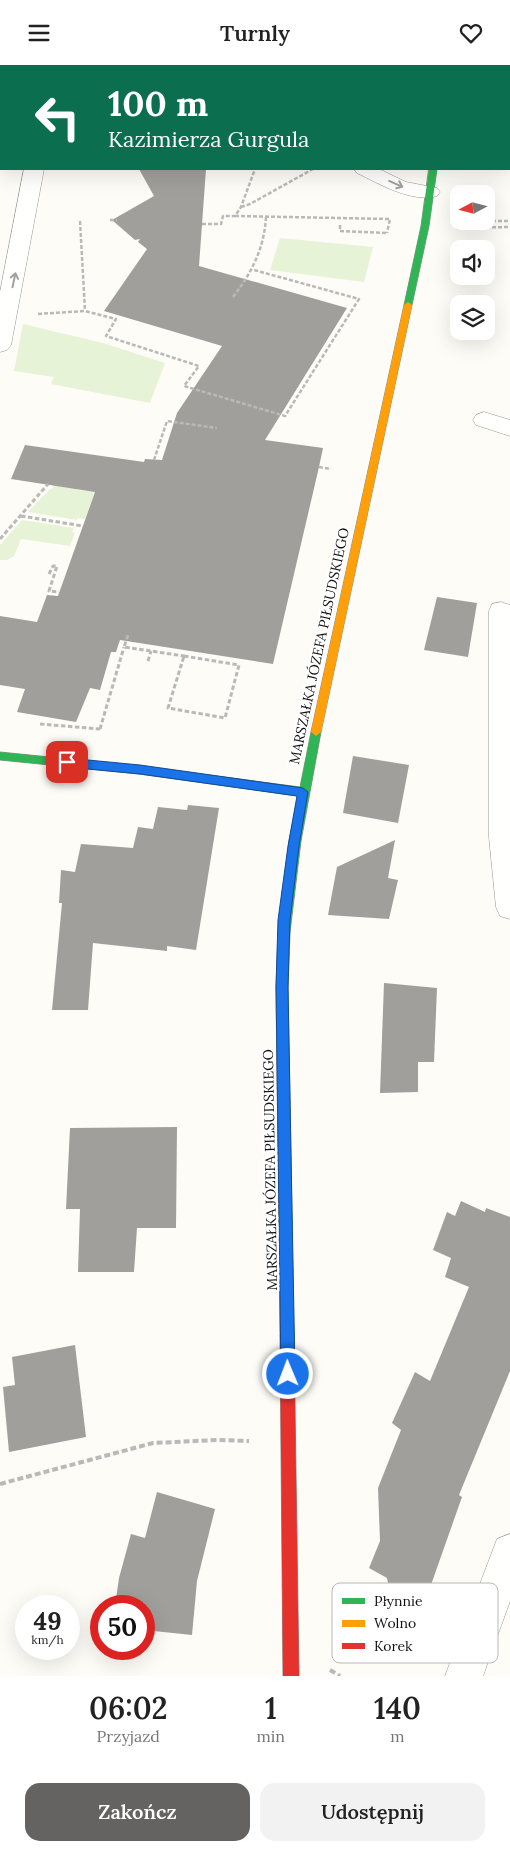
<!DOCTYPE html>
<html lang="pl">
<head>
<meta charset="utf-8">
<style>
  :root { --surface:#fff; --page:#f2f2f2; --text:#222; --muted:#767676; --accent:#646362 }
  body { margin:0; font-family:Lora,serif; background:var(--page); color:var(--text); height:100vh; display:flex; flex-direction:column; font-size:19px; white-space:nowrap }
  * { box-sizing:border-box; margin:0 }
  p { font-size:16px; color:var(--muted) }
  .icon { flex:none; width:28px; height:28px; fill:none; stroke:currentColor; stroke-width:2; stroke-linecap:round; stroke-linejoin:round }
  .map { position:relative; height:1611px; overflow:hidden }
  .panel { display:flex; flex-direction:column; background:var(--surface); flex:1 }
  .panel>* { flex:none }
  .hud { position:absolute; left:0px; top:0px; width:510px; height:105px; box-shadow:0 5px 20px #0002; background:#0b6e4f; color:#fff; overflow:hidden }
  .needle { width:32px; rotate:263deg }
  .fabs { position:absolute; left:450px; top:120px; display:grid; gap:10px }
  .fabs a { display:grid; place-items:center; width:45px; height:45px; border-radius:10px; background:var(--surface); box-shadow:0 5px 20px #0002; font-size:25px }
  .speed { position:absolute; left:15px; top:1530px; display:flex; gap:10px; font-size:25px; font-weight:700; text-align:center }
  .speed>* { display:grid; place-content:center; width:65px; height:65px; border-radius:50%; background:var(--surface); box-shadow:0 5px 20px #0002; line-height:1 }
  .speed small { font-size:12px; font-weight:400 }
  .speed .limit { border:8px solid #d22; background:#fff; color:#111 }
  .pin { position:absolute; display:grid; place-items:center; width:42px; height:42px; color:#fff; margin:-21px; border-radius:10px; box-shadow:0 2px 8px #0006 }
  .me { position:absolute; width:55px; margin:-28px; rotate:359deg; stroke-linejoin:round; filter:drop-shadow(0 0 4px #0008) }
  .turn { display:flex; align-items:center; gap:18px; height:105px; padding:0 25px; font-size:22px }
  .turn .icon { width:65px; height:65px; stroke-width:2.5 }
  .turn b { display:block; font-size:35px; line-height:42px }
  .eta { display:flex; justify-content:space-evenly; align-items:center; height:85px; text-align:center }
  .eta b { font-size:30px; font-weight:600; line-height:35px }
  .button { display:flex; gap:10px; margin-top:auto; padding:10px 25px }
  .button a { flex:1; height:58px; border-radius:15px; background:var(--accent); color:#fff; font-size:20px; font-weight:600; line-height:58px; text-align:center }
  .button a+a { background:var(--page); color:var(--text) }
  header { display:flex; justify-content:space-between; align-items:center; height:65px; padding:0 25px; background:var(--surface); font-size:22px; font-weight:600 }
  .map>svg:first-child { display:block }
</style>
</head>
<body>
<header><svg class="icon" aria-label="menu" viewBox="0 0 24 24"><path d="M4 6h16M4 12h16M4 18h16"/></svg>Turnly<svg class="icon" aria-label="heart" viewBox="0 0 24 24"><path d="M12 20l-8-8c-3-5 5-10 8-4 3-6 11-1 8 4z"/></svg></header>
<div class="map">
<svg width="510" height="1611" viewBox="0 0 510 1611">
  <rect width="100%" height="100%" fill="#fdfcf7"/>
  <path fill="#e7f3d7" d="M280 173 373 182 364 217 270 205Z
    M23 259 103 278 165 298 150 338 51 319 54 312 14 306Z
    M54 420 77 423V425L95 426 85 454 77 453V455L28 447 50 424H52Z
    M22 455 74 463 72 467 75 468 70 481 21 474 14 491 7 495H0V480Z"/>
  <path fill="#a19f9c" d="M139 104H206L199 201 347 243 265 375 323 383 319 402 273 599 120 575 116 587H111L100 625 90 623 76 657 17 647 25 624 0 620V551L37 557 47 530 58 531 95 427 11 414 25 380 144 397 145 394 162 395 177 348 222 281 104 246 147 184 138 177 140 174 135 175 112 155 154 131Z
    M437 532 477 538 468 592 424 585Z
    M353 691 409 700 398 758 343 748Z
    M188 740 219 743 196 885 167 881V886L93 878 88 945H52L62 838H59L61 805 75 807 81 779 133 783 138 762 153 764 158 742 187 745Z
    M395 775 388 813 398 815 389 854 328 850 337 802Z
    M384 918 437 923 434 997H418V1027L380 1028Z
    M177 1062 176 1163H137L134 1207H78L80 1144H66L70 1063Z
    M461 1136 485 1147 486 1143 510 1152V1306L459 1430 462 1432 426 1534 409 1524 391 1536 387 1513 369 1503 380 1476 378 1423 401 1365 392 1358 415 1307 430 1316 469 1222 445 1212 451 1193 433 1185 447 1147 455 1151Z
    M75 1280 86 1372 9 1387 3 1322 15 1320 12 1292Z
    M157 1427 215 1444 197 1516 192 1570 144 1565V1541H115L119 1513 131 1469 145 1473Z"/>
  <g fill="none" stroke-linecap="round" stroke-linejoin="round">
    <g stroke="#979795" stroke-width="1">
      <path id="street" d="M24 104H44L11 280 7 285 0 287V227Z
        M354 104H379L406 117 437 123 440 127 437 131C411 138 380 119 357 108Z
        M484 347 510 355V371L476 360 473 355 476 350Z
        M501 537 510 540V854L500 851 496 842 489 772V546L492 539Z
        M510 1469V1536L483 1611H445L497 1474Z"/>
    </g>
    <g stroke="#8e8d8b" stroke-width="1">
      <path id="fast" d="M429 104H437L429 161 412 240 408 243 404 240 421 161Z
        M316 663 321 667 301 776 290 867 288 871 284 872 280 871 278 867 289 776 298 731 139 709 0 695V687L139 701 300 722 311 667Z"/>
    </g>
    <g stroke="#8e8d8b" stroke-width="1">
      <path id="slow" d="M426 0H434V1H427Z
        M408 237 412 240 321 667 316 671 311 667 404 240Z
        M284 862 288 863 290 867 288 922 294 1271 292 1276 287 1278 282 1276 280 1271 276 922 278 867 280 863Z"/>
    </g>
    <g stroke="#8e8d8b" stroke-width="1">
      <path id="jam" d="M287 1264 292 1266 294 1271 299 1611H283L280 1271 282 1266Z"/>
    </g>
    <path stroke="#b9b9b8" stroke-width="2.5" stroke-dasharray="4 2" stroke-linecap="butt" d="M241 142 250 139 313 104
      M235 151 390 154 387 168
      M110 155H117
      M80 156 85 246
      M486 156H510
      M455 157 475 156
      M202 159H221L223 151H235L241 142 255 104
      M340 160V166L387 168
      M456 163 510 162
      M233 232C252 207 264 184 266 152
      M38 249 85 246 116 254 106 271 199 301 184 321 285 351 359 234 254 205
      M154 395 167 356 217 363
      M319 402 331 404"/>
    <path stroke="#b9b9b8" stroke-width="3" stroke-dasharray="4.5 2.5" stroke-linecap="butt" d="M21 451 83 461
      M0 474 48 419
      M49 509 53 501H57L49 526 59 527
      M128 570 124 582 184 591
      M184 591 239 600 225 653 168 643Z
      M148 596 151 586
      M40 659 100 664
      M100 664 124 582"/>
    <path stroke="#b9b9b8" stroke-width="4" stroke-dasharray="6 3" stroke-linecap="butt" d="M0 1419 153 1378 217 1375 249 1376
      M330 1605 340 1611"/>
    <use href="#street" fill="#fffffe" fill-rule="evenodd"/>
    <use href="#fast" fill="#30b455" fill-rule="evenodd"/>
    <use href="#slow" fill="#ff9f0a" fill-rule="evenodd"/>
    <use href="#jam" fill="#e5322d" fill-rule="evenodd"/>
  </g>
  <defs><path id="oneway-shaft" d="M-6 0H5M1.5-3L5.5 0L1.5 3" fill="none" stroke-width="1.6" stroke-linecap="round" stroke-linejoin="round" transform="scale(1.25)"/></defs>
  <g stroke="#a0a09f">
    <use href="#oneway-shaft" transform="translate(396 119) rotate(24)"/>
    <use href="#oneway-shaft" transform="translate(14 215) rotate(-78)"/>
  </g>
  <path fill="#1a73e8" stroke="#114b97" d="M67 693 140 700 303 723 308 727 299 781 290 855 288 922 295 1309 293 1314 288 1316 283 1314 281 1309 276 922 278 855 288 781 297 731 140 709 67 702 61 697Z"/>
  <g text-anchor="middle" stroke-width="5" stroke-linejoin="round" paint-order="stroke">
    <g font-size="14" fill="#111" stroke="#fff">
      <text transform="translate(319 581) rotate(-78)" y="5">MARSZAŁKA JÓZEFA PIŁSUDSKIEGO</text>
      <text transform="translate(270 1105) rotate(-91)" y="5">MARSZAŁKA JÓZEFA PIŁSUDSKIEGO</text>
    </g>
  </g>
  <rect x="332" y="1518" width="166" height="80" rx="8" fill="#fff" stroke="#b8b8b8" stroke-width="1"/>
  <rect x="342" y="1533" width="23" height="6" fill="#30b455"/>
  <rect x="342" y="1555" width="23" height="7" fill="#ff9f0a"/>
  <rect x="342" y="1578" width="23" height="6" fill="#e5322d"/>
  <g font-size="14" fill="#111">
    <text x="374" y="1541">Płynnie</text>
    <text x="374" y="1563">Wolno</text>
    <text x="374" y="1586">Korek</text>
  </g>
</svg>
<div class="fabs">
<a><svg class="needle" viewBox="-14 -14 28 28"><path d="M0-13l5 13h-10z" fill="#e53935"/><path d="M0 13l5-13h-10z" fill="#767676"/></svg></a>
<a><svg class="icon" aria-label="sound" viewBox="0 0 24 24"><path d="M4 9h4l5-4v14l-5-4H4zM17 9q2 3 0 6"/></svg></a>
<a><svg class="icon" aria-label="layers" viewBox="0 0 24 24"><path d="M12 4l9 5-9 5-9-5zM3 14l9 5 9-5"/></svg></a>
</div>
<div class="speed"><div>49<small>km/h</small></div><div class="limit">50</div></div>
<div class="pin" style="left:67px;top:697px;background:#d93025"><svg class="icon" aria-label="arrive" viewBox="0 0 24 24"><path d="M6 21V4h12l-3 4 3 4H6"/></svg></div>
<svg class="me" style="left:288px;top:1309px" viewBox="-20 -20 40 40"><circle r="17" fill="#1a73e8" stroke="#fff" stroke-width="3"/><path d="M0-11L8 9 0 5-8 9z" fill="#fff"/></svg>
<div class="hud">
<div class="turn"><svg class="icon" aria-label="left" viewBox="0 0 24 24"><path d="M17 20v-9H6M10 6l-5 5 5 5"/></svg><div><b>100 m</b>Kazimierza Gurgula</div></div>
</div>
</div>
<section class="panel">
<div class="eta">
<div><b>06:02</b><p>Przyjazd</p></div>
<div><b>1</b><p>min</p></div>
<div><b>140</b><p>m</p></div>
</div>
<div class="button"><a>Zakończ</a><a>Udostępnij</a></div>
</section>
</body>
</html>
